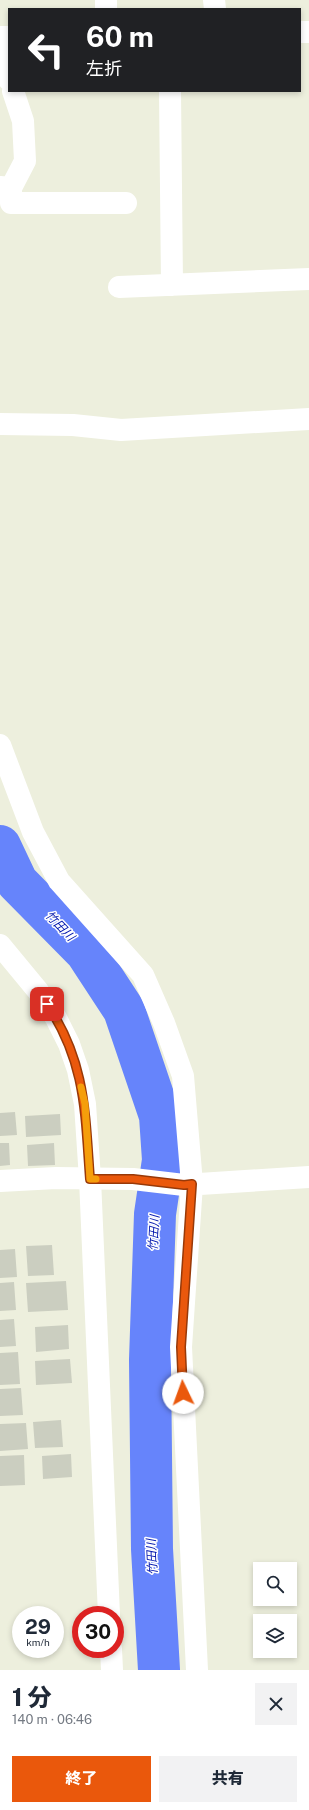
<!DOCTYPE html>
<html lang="ja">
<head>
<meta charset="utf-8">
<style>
  :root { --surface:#fff; --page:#f2f2f3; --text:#1f2937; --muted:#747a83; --accent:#ea580c }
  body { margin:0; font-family:"Public Sans","Noto Sans JP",sans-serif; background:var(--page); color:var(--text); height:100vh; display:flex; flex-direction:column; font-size:15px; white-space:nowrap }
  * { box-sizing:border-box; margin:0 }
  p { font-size:13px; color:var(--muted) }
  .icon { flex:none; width:22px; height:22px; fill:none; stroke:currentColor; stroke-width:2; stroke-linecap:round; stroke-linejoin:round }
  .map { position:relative; height:1670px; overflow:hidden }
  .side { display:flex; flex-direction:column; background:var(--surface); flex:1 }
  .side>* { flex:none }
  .hud { position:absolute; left:8px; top:8px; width:293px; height:84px; border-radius:0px; box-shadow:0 2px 6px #0003; background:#202124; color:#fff; overflow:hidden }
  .controls { position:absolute; left:253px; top:1562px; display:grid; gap:8px }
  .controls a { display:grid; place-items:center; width:44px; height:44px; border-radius:0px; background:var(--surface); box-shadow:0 2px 6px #0003; font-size:20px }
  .speed { position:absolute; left:12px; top:1606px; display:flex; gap:8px; font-size:20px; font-weight:700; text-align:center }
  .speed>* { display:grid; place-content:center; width:52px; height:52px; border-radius:50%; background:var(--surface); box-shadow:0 2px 6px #0003; line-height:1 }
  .speed small { font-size:10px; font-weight:400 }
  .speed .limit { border:6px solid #d22; background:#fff; color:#111 }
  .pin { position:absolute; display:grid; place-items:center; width:34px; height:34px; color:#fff; margin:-17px; border-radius:8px; box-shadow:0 2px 6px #0006 }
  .me { position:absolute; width:44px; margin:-22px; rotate:357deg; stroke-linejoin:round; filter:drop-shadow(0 0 3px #0008) }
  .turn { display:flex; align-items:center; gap:14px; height:84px; padding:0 12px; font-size:18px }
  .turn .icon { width:52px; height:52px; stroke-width:2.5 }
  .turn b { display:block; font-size:28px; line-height:34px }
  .round { display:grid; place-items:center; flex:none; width:42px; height:42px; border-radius:0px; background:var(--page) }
  .summary { display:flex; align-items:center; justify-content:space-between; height:68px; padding:0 12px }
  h1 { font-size:24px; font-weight:800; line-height:30px }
  .button { display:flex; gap:8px; margin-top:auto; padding:8px 12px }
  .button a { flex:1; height:46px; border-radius:0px; background:var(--accent); color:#fff; font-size:16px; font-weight:800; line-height:46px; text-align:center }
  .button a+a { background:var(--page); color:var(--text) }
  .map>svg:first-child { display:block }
</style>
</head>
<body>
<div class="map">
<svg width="309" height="1670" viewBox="0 0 309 1670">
  <rect width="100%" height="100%" fill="#edefdd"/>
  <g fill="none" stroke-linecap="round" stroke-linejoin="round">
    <path stroke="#6684fb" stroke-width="42" d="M0 846 17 882 86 952 124 1010 160 1116 163 1160 155 1214 150 1360 152 1549 159 1670"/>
  </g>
  <path fill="#cbcec0" d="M15 1112 17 1135 0 1136V1113Z
    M60 1114 61 1135 26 1137 25 1116Z
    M0 1143H9L10 1165 0 1166Z
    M54 1143 55 1165 28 1166 27 1145Z
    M52 1245 54 1275 28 1276 26 1246Z
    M15 1249 17 1277 0 1278V1250Z
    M66 1281 68 1310 28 1312 26 1283Z
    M14 1282 16 1310 0 1311V1283Z
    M14 1319 16 1346 0 1347V1320Z
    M68 1325 69 1349 36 1352 35 1327Z
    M18 1352 20 1384 0 1385V1353Z
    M70 1359 72 1383 36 1385 35 1361Z
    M21 1388 23 1415 0 1416V1389Z
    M61 1420 63 1447 35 1448 33 1422Z
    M26 1423 28 1449 0 1451V1424Z
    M71 1454 72 1477 43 1479 42 1456Z
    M24 1455 25 1485 0 1486V1456Z"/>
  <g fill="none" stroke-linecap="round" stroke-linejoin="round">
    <path stroke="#fff" stroke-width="22" d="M106 0V9
      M214 0 215 9
      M300 32H309
      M0 37H9
      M0 54 9 80
      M170 91 172 285
      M0 187 11 188 25 161 23 121 13 91
      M11 188V203H126
      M119 287 309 279
      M0 424 73 425 121 430 309 419
      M0 745 33 832 59 881 143 975 164 1023 183 1076 192 1184 181 1347 197 1670
      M0 1181 56 1178 133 1179 184 1185 309 1177"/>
    <path stroke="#fff" stroke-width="22" d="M0 945 38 991 56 1018 69 1044 78 1070 85 1104 90 1179 109 1615
      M111 1649 112 1670"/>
  </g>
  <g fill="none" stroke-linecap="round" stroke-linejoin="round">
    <g stroke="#983908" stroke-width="10">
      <path id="route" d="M47 1004C86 1062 85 1113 90 1179H133L184 1185 192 1184 181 1347 183 1393"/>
    </g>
    <use href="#route" stroke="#ea580c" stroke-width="7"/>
    <path stroke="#f59e0b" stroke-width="7" d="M81 1087 85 1104 90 1179H96"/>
  </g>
  <g text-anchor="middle" stroke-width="3" stroke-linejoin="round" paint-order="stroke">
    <g font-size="12" font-style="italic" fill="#0015ad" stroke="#fff">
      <text transform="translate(60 926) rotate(46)" y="4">竹田川</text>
      <text transform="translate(154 1233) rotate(-87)" y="4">竹田川</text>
      <text transform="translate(152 1557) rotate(-93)" y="4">竹田川</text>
    </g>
  </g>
</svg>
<div class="controls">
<a><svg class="icon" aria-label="search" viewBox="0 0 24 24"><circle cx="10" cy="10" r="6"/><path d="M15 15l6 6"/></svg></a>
<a><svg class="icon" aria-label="layers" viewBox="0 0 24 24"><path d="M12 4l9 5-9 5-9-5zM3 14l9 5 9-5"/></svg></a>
</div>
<div class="speed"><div>29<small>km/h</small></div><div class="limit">30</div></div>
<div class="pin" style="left:47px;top:1004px;background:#d93025"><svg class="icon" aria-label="arrive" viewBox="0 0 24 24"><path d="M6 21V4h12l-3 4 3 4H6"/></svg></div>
<svg class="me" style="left:183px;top:1393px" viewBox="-20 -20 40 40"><circle r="19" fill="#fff"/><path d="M0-13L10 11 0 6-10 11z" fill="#ea580c"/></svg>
<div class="hud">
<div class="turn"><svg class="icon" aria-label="left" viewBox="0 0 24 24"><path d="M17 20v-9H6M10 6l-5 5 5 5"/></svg><div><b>60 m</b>左折</div></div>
</div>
</div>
<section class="side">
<div class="summary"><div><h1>1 分</h1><p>140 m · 06:46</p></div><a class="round"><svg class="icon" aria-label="close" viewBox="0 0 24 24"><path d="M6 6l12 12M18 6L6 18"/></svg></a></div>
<div class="button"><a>終了</a><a>共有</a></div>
</section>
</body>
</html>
